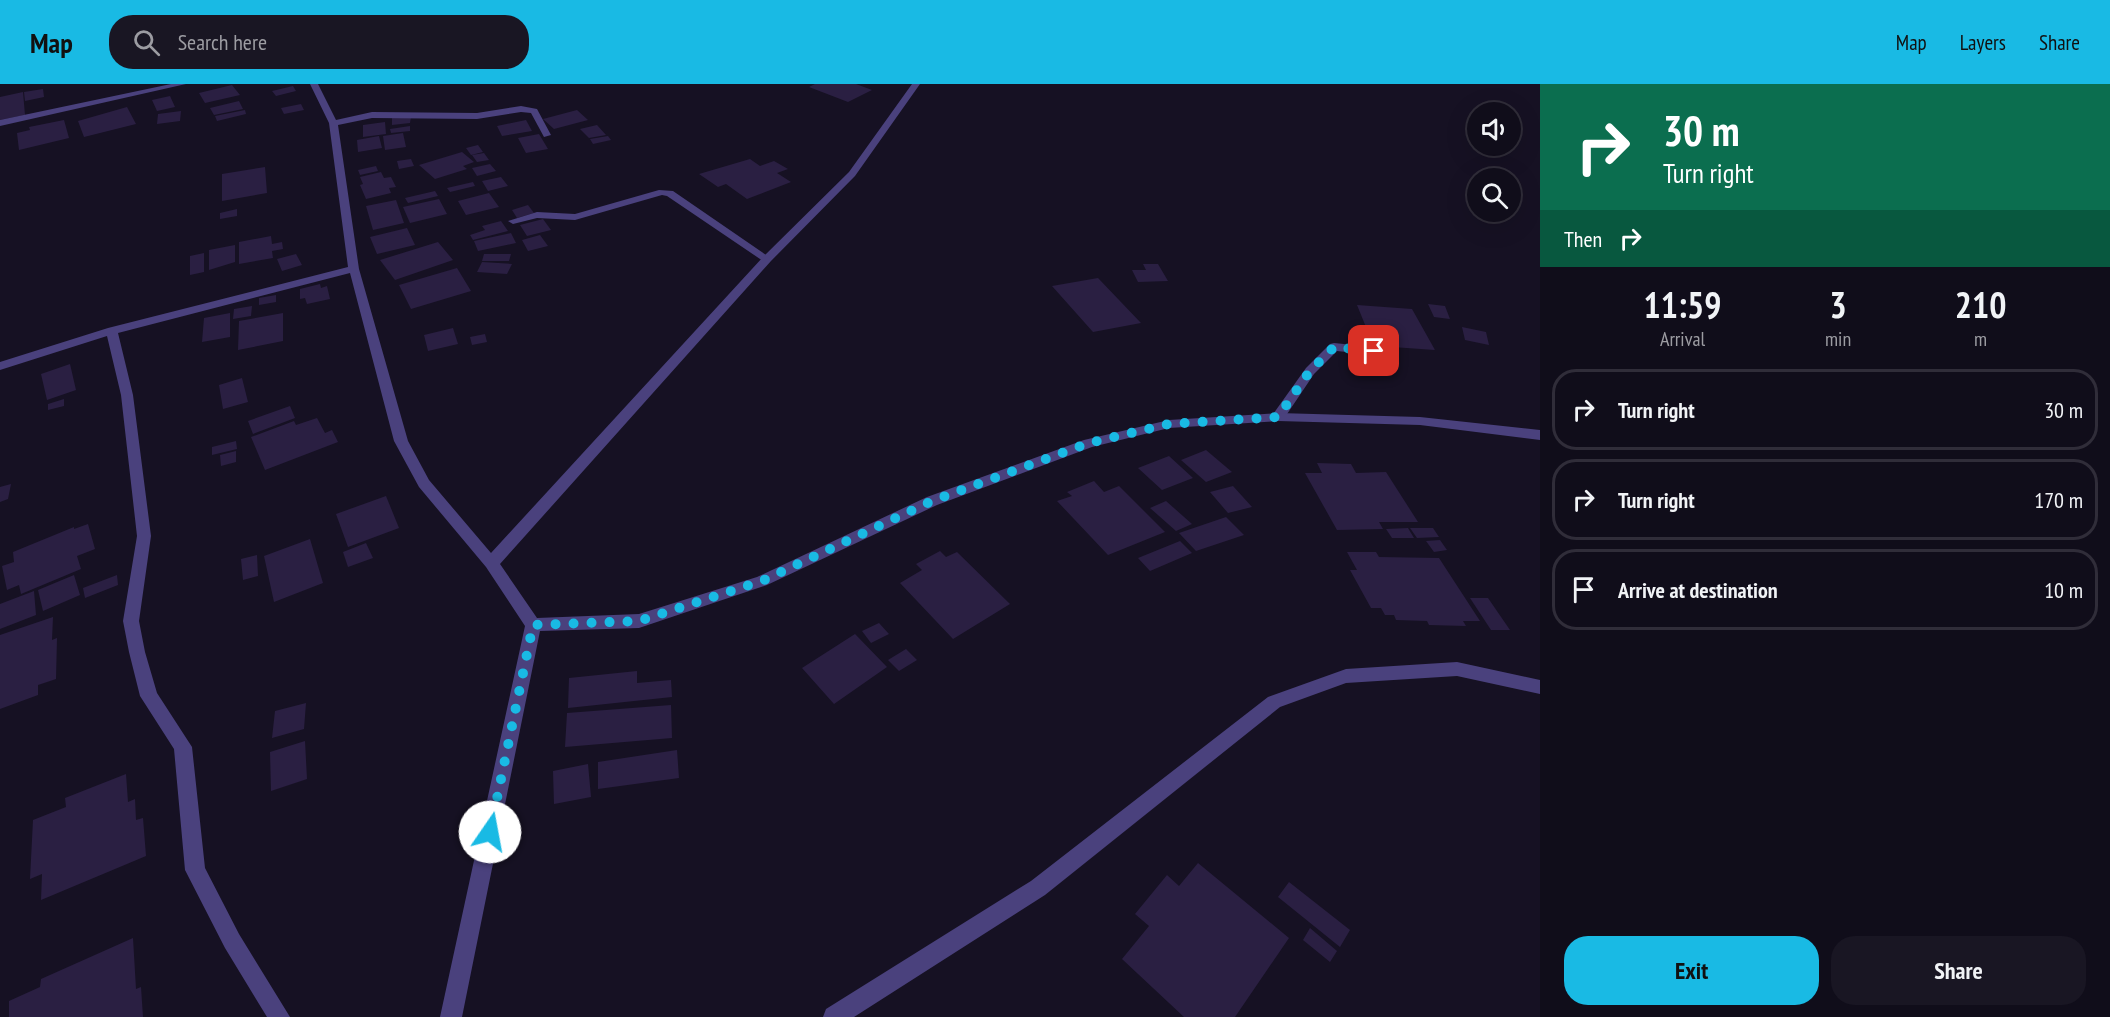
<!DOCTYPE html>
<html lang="en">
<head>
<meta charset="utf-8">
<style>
  :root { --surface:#100d1a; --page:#191623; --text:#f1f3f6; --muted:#9c9ca2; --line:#302d39; --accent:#19bae4 }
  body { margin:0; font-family:"PT Sans Narrow",sans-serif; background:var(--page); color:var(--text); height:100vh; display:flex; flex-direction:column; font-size:22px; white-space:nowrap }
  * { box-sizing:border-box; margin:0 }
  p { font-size:20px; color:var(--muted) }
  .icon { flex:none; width:33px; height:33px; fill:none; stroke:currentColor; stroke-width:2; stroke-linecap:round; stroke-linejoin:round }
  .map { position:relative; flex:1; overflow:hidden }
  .drawer { display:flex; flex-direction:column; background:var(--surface); width:570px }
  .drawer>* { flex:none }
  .banner { background:#0b6e4f; color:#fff; overflow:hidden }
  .controls { position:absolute; left:1467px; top:18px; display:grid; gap:12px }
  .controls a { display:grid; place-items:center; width:54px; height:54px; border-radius:50%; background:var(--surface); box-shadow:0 6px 24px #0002,0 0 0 2px var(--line); font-size:30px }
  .pin { position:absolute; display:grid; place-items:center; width:51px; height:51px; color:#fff; margin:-26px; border-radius:12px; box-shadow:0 3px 9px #0006 }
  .me { position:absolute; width:66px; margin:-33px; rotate:12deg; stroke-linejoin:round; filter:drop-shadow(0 0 4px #0008) }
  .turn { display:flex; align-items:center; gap:21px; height:126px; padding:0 24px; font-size:27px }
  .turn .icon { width:78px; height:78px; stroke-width:2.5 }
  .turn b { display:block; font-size:42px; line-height:51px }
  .then { display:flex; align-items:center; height:57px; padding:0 24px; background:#0003; gap:12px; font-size:22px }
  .eta { display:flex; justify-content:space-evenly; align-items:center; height:102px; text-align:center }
  .eta b { font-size:36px; font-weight:700; line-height:42px }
  .cta { display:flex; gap:12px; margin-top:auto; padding:12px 24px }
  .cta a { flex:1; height:69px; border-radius:24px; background:var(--accent); color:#111; font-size:24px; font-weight:700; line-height:69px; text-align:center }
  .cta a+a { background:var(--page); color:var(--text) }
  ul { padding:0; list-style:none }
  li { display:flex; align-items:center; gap:18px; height:81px; margin:0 12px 9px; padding:0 12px; border:3px solid var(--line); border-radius:24px }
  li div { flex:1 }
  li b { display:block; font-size:22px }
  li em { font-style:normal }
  header { display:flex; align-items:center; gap:36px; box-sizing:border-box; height:84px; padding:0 30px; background:var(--accent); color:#111 }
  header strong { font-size:28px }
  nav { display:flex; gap:33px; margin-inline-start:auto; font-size:21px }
  .search { width:420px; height:54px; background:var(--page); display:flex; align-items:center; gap:15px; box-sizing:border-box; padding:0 21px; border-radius:24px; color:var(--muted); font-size:22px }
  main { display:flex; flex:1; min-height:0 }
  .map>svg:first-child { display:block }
</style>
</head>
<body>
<header>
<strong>Map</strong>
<div class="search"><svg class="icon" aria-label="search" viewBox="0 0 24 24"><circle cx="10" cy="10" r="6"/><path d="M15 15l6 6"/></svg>Search here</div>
<nav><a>Map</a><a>Layers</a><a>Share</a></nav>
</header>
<main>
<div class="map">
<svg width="1540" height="933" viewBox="0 0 1540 933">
  <rect width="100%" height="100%" fill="#161123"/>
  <path fill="#2a1f42" d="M815 0H856L872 6 848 18 809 3Z
    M232 1 240 11 205 19 199 9Z
    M293 2 296 7 276 12 272 7Z
    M43 5 44 13 25 17 24 8Z
    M23 8 25 31 0 36V13Z
    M170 12 175 23 157 27 152 16Z
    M239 17 243 25 214 31 210 24Z
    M301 20 304 26 284 30 281 24Z
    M127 23 136 40 84 53 78 37Z
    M245 26 246 30 217 37 215 32Z
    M577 26 588 36 554 45 543 35Z
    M181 27 180 37 157 40 158 30Z
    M411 33 410 39 392 41V34Z
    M64 36 69 54 19 66 17 49 30 46 29 43Z
    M526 36 532 47 502 52 497 42Z
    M385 38 386 50 363 53V41Z
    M597 41 606 51 589 54 580 45Z
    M410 42V47L391 49 390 45Z
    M403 49 406 63 385 66 383 52Z
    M539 50 548 65 526 69 518 54Z
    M379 52 382 64 358 68 357 56Z
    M608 52 611 56 593 60 590 55Z
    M478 61 483 68 471 71 466 64Z
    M462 68 474 78 463 82 467 85 435 95 419 81Z
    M484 69 489 76 477 78 472 71Z
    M411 75 414 82 399 85 397 77Z
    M750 75 760 82 774 77 788 85 777 89 791 98 747 115 726 100 718 103 699 90Z
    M490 80 496 87 477 92 472 84Z
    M376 82 378 87 360 91 358 86Z
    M265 83 267 109 222 117V90Z
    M381 88 384 94 391 93 396 103 389 104 391 109 366 115 360 101 363 100 360 93Z
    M501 93 508 102 488 107 482 97Z
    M473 98 475 102 450 108 447 104Z
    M435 107 438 112 408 119 405 114Z
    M489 109 499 123 466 131 458 117Z
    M439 115 447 130 410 139 403 123Z
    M396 116 404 139 373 146 366 122Z
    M528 121 534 129 517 134 512 126Z
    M237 125V132L220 135V129Z
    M543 135 551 146 527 152 520 141Z
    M501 137 508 147 473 156 470 151 485 146 482 142Z
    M407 144 415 161 377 170 370 153Z
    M511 149 516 159 478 167 474 157Z
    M540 151 548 162 528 167 522 156Z
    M271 152 272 160 282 158 283 165 272 167 273 174 239 180V158Z
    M438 158 453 176 395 196 380 176Z
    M235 161V178L209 186V166Z
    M204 169V188L190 191V172Z
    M296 170 302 181 282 187 277 175Z
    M484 170H511L509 177H482Z
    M482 178 512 180 507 190 477 188Z
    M1143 180H1158L1168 197 1138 198 1132 186H1146Z
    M457 184 471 207 411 225 399 201Z
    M1098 194 1141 239 1093 248 1052 202Z
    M320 200 321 204 327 202 330 215 307 220 305 214 300 215V205Z
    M276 211V218L259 221V214Z
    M1428 220 1445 222 1450 235 1434 233Z
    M1357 221 1412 225 1435 266 1378 262 1372 249 1368 248Z
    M252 222 251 232 233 235 234 225Z
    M230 229V253L202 258 204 234Z
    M283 229V257L238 266 239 237Z
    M1462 243 1486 248 1489 261 1465 256Z
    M453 244 458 260 428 267 424 251Z
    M485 250 487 258 472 261 470 253Z
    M70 280 76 306 47 316 41 290Z
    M242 294 248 318 223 325 219 301Z
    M64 315V322L48 326V320Z
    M290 322 295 334 253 350 248 337Z
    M317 334 325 349 332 346 338 358 265 386 251 353 294 337 296 341Z
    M236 357 237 365 212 371V363Z
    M1206 366 1232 388 1206 398 1181 376Z
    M236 367V378L221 382 220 371Z
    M1169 372 1193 394 1162 406 1138 384Z
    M1317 379 1351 380 1356 389 1386 388 1418 438H1379L1383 445 1337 446 1305 389H1322Z
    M1094 397 1104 408 1119 402 1165 448 1108 471 1057 417 1072 412 1067 408Z
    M11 400 8 415 0 418V403Z
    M1233 402 1252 423 1228 429 1210 408Z
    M386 412 399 444 348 463 336 430Z
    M1166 417 1192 440 1176 447 1150 424Z
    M1226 433 1244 451 1196 467 1179 449Z
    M88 440 95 465 77 472 81 485 21 510 19 501 7 506 2 482 14 478 13 468 74 443V445Z
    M1408 444 1414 454H1392L1386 445Z
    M1410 444H1433L1439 453 1417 454Z
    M310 455 323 499 274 518 264 472Z
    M1440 456 1447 466 1434 468 1426 457Z
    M1180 457 1192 469 1150 487 1138 474Z
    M366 459 373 474 348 483 343 468Z
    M940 467 946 473 957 468 1010 520 953 555 900 499 922 486 916 480Z
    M1347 468H1376L1379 473 1439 474 1480 537H1463L1466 542 1429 541 1427 537 1396 536 1394 531H1385L1381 524H1371L1350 486H1357Z
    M257 471 258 492 243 496 241 475Z
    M74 491 80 511 43 527 38 506Z
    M117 491 118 501 85 514 83 504Z
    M34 507 36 531 0 545V520Z
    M1470 514H1488L1510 546H1491Z
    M53 533 52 556 57 554 56 595 38 601V611L0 625V551Z
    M879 539 889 550 871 559 862 547Z
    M855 550 887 583 834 620 802 584Z
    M906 565 917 576 899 587 888 576Z
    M637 587V599L671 596 672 613 568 624 569 594Z
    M306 619 304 645 272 654 275 627Z
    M671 621 672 654 565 663 567 629Z
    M305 657 307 695 271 707 270 668Z
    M677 666 679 694 598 705V678Z
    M588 680 591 713 554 720 553 687Z
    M126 690 128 718 135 715 136 736 143 734 146 772 41 816 42 790 30 795 33 736 66 723 65 714Z
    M1198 779 1289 854 1235 933H1184L1122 875 1149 842 1135 830 1167 791 1179 802Z
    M1289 798 1350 846 1340 863 1278 813Z
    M1310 844 1337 867 1330 878 1303 856Z
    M133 854 136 905 141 903 143 933H9V917L40 903 41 895Z"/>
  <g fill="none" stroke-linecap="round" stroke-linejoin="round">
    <path fill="#4a417d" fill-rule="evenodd" d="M171 0H186L0 42V36Z
      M659 106 673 107 772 175 763 177 667 112 662 111 575 136 537 134 513 140 508 137 537 128 575 130Z
      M1334 259 1374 263 1380 267 1374 271 1337 267 1314 290 1283 336H1273L1271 333 1306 284 1330 260Z"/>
    <path fill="#4a417d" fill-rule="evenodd" d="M310 0H318L336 36 372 28 477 29 521 22 537 25 551 51 544 53 531 29 521 28 477 35 372 34 338 41 359 185 408 357 429 396 491 469 763 173 849 88 912 0H920L855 92 771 177 500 480 537 534 639 530 757 493 927 413 1084 356 1169 336 1278 329 1420 333 1540 346V356L1420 341 1278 337 1169 344 1092 363 937 421 767 501 639 544 540 547 462 933H440L525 542 486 483 419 403 394 357 350 189 118 249 133 311 151 452 139 537 145 568 157 609 192 663 205 784 239 850 290 933H267L225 864 185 786 174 665 140 612 129 568 123 537 137 452 121 311 107 252 0 286V278L108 244 348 183 329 39Z
      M1457 578 1540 596V610L1457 592 1346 599 1280 623 1045 811 854 933H823L826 925 1031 797 1268 613 1346 585Z"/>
  </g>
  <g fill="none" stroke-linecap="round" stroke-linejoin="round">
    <path stroke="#19bae4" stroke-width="10" stroke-dasharray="0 18" d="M490 748 533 541 639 537 762 497 932 417 1089 359 1169 340 1278 333 1310 287 1334 263 1374 267"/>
  </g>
</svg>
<div class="controls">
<a><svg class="icon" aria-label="sound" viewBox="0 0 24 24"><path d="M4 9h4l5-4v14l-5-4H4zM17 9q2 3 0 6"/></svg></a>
<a><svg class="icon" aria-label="search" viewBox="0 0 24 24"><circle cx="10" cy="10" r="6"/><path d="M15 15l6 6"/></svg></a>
</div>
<div class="pin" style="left:1374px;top:267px;background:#d93025"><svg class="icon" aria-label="arrive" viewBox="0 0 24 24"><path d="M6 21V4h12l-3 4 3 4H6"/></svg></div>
<svg class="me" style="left:490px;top:748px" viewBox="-20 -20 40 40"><circle r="19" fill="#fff"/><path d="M0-13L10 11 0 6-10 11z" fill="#19bae4"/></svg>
</div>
<section class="drawer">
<div class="banner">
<div class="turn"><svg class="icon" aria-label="right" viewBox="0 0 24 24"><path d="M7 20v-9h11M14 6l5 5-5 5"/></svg><div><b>30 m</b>Turn right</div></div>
<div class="then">Then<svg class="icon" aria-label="right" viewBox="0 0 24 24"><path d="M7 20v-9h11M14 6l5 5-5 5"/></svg></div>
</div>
<div class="eta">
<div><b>11:59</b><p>Arrival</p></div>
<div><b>3</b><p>min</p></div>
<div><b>210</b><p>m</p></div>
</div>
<ul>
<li><svg class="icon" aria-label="right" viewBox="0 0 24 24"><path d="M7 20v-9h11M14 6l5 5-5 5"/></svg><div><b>Turn right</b></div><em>30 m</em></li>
<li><svg class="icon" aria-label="right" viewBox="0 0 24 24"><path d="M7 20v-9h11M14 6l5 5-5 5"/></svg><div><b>Turn right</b></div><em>170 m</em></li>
<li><svg class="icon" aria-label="arrive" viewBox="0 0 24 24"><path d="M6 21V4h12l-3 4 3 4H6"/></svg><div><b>Arrive at destination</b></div><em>10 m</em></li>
</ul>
<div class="cta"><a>Exit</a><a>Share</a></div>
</section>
</main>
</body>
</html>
